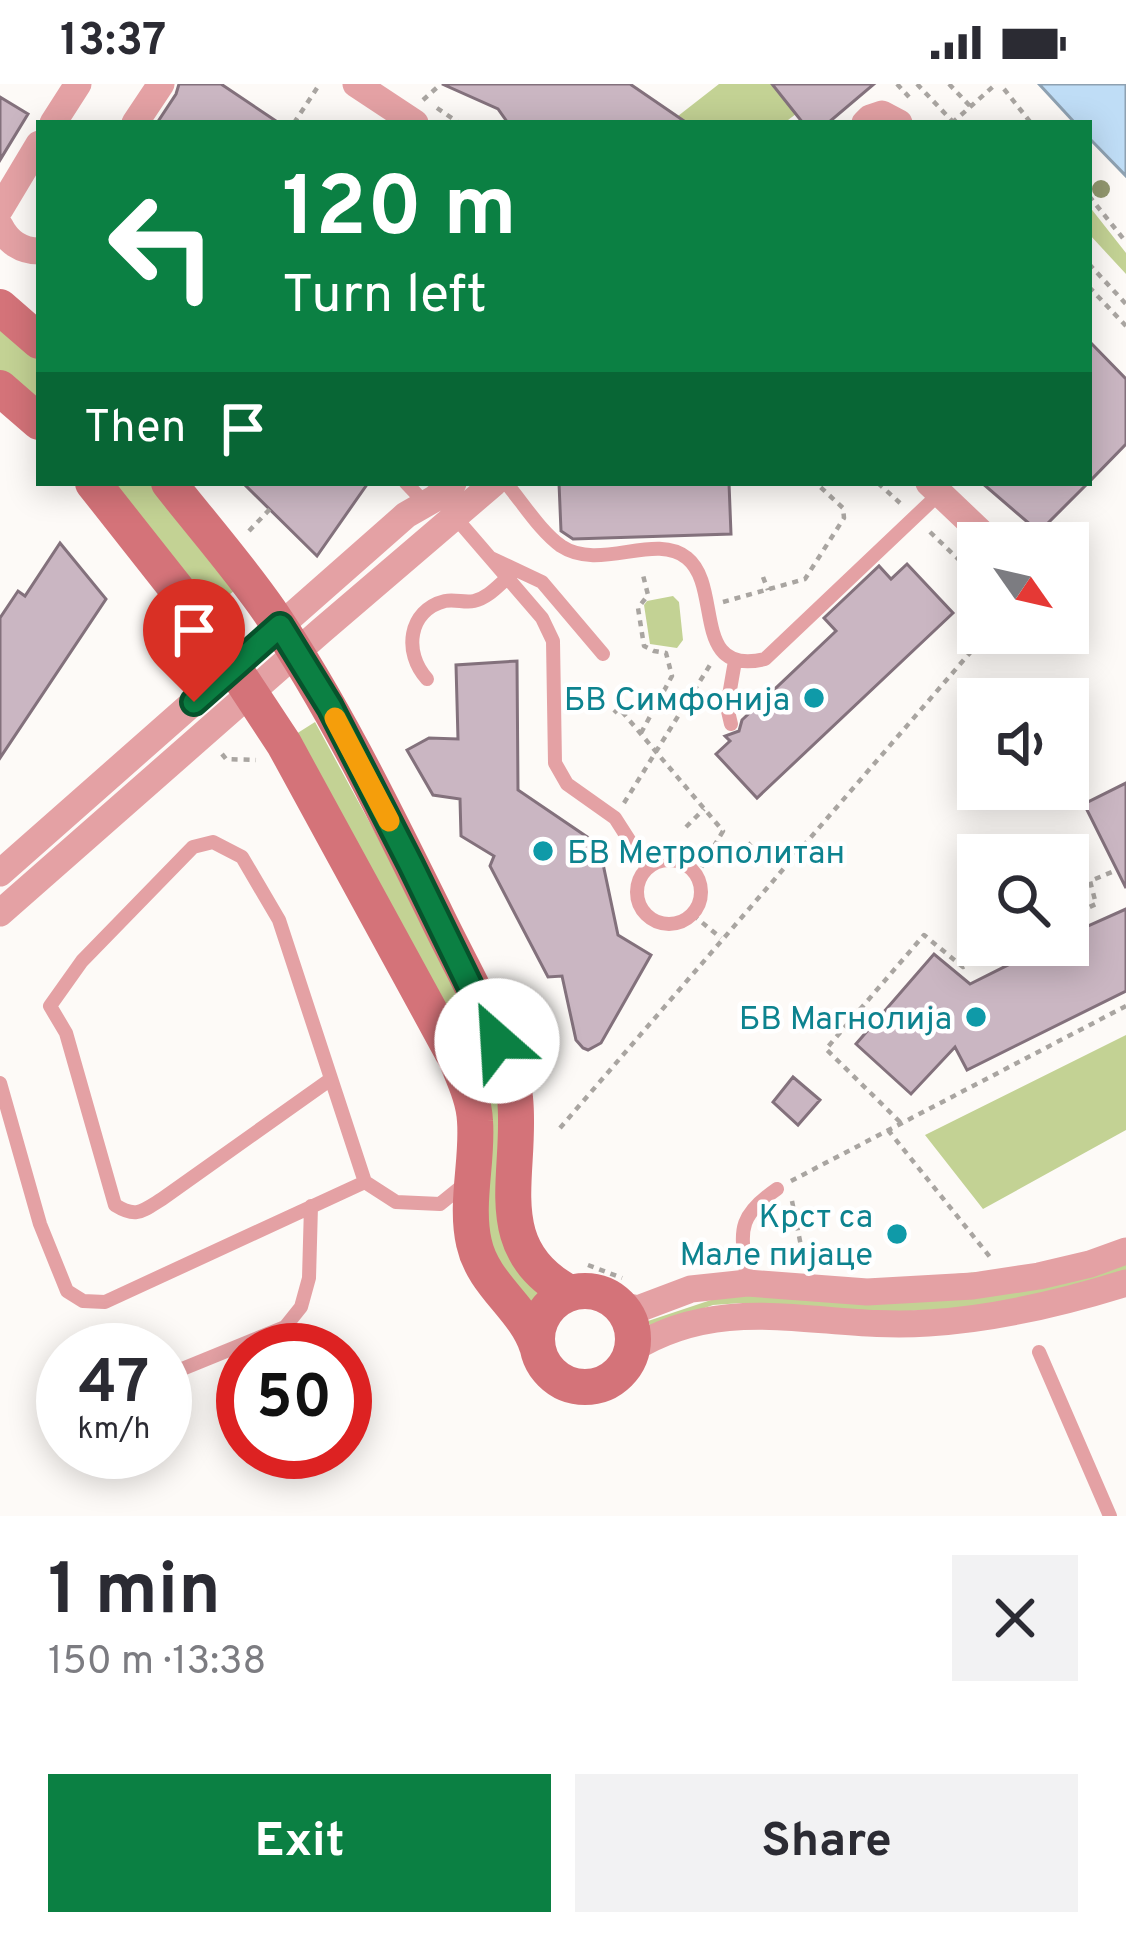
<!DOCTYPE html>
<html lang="en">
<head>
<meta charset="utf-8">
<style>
  :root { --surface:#fff; --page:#f2f2f3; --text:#2b2b33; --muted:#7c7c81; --accent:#0b8043 }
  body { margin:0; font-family:Overpass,sans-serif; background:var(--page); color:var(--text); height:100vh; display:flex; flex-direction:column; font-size:45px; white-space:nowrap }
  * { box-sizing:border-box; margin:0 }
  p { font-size:39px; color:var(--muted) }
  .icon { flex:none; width:66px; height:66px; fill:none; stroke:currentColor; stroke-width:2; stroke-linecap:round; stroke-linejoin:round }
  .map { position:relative; height:1432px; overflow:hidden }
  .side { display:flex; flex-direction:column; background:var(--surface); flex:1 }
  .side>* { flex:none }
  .top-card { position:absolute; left:36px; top:36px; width:1056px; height:366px; border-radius:0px; box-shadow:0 6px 30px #0003; background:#0b8043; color:#fff; overflow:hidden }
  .needle { width:78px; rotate:124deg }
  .fabs { position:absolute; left:957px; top:438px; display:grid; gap:24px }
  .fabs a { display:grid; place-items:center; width:132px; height:132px; border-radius:0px; background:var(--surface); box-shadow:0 6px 30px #0003; font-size:60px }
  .speed { position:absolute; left:36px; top:1239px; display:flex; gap:24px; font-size:60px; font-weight:700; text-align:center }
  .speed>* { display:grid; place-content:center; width:156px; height:156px; border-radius:50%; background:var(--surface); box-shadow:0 6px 30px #0003; line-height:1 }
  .speed small { font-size:30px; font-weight:400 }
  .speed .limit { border:18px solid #d22; background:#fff; color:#111 }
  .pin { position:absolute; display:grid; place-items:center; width:102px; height:102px; color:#fff; margin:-123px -51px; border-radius:50% 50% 50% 0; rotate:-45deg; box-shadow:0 0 12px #0007 }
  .pin .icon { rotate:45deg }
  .me { position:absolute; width:132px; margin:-66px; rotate:334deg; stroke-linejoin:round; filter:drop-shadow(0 0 9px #0008) }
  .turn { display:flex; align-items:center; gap:42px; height:252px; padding:0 48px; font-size:54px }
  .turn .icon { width:156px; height:156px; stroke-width:2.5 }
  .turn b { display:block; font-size:84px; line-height:102px }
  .then { display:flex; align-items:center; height:114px; padding:0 48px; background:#0003; gap:24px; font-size:45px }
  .round { display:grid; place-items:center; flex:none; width:126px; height:126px; border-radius:0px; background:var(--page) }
  .summary { display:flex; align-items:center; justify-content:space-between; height:204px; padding:0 48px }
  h1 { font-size:72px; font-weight:700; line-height:90px }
  .primary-button { display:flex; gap:24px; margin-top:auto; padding:24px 48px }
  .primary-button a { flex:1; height:138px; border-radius:0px; background:var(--accent); color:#fff; font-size:48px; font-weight:700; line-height:138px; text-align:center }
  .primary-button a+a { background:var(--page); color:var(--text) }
  .status { display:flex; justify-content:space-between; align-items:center; height:84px; padding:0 60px; background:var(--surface); direction:ltr }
  .status svg { height:33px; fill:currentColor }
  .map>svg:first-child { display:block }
</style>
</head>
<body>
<div class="status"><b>13:37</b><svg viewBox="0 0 49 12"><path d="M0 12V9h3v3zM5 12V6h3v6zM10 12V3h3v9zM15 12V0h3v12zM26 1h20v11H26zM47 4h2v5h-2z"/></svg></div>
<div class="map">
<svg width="1126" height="1432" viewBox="0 0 1126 1432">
  <rect width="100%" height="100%" fill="#fdfaf7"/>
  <path fill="#c3d294" d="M719 0H772L796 30 784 39H688L678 32Z
    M1089 122 1126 169V190L1089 150Z
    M0 223 39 257V338L0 304Z
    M93 399H169L247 497 199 534Z
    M673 512 679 518 683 556 677 564 650 560 644 521 647 517Z
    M315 638 483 947 506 1002 504 1108 554 1211 532 1229 486 1162 485 1058 296 650Z
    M1126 951V1046L983 1125 925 1051Z
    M1126 1175V1191L1083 1204 963 1224 875 1229 823 1228 742 1219 713 1221 651 1243 648 1237 729 1210Z"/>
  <path fill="#bfddf6" stroke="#8ea1b1" stroke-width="3" d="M1039 0H1126V92L1089 54V39H1075Z"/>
  <path fill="#cab6c2" stroke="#83717c" stroke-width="3" d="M179 0H221L279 39H157L176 10Z
    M442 0H630L687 39H508L498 25Z
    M772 0H874L828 39H803Z
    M0 13 28 30 0 76Z
    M1089 257 1126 295V360L1089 398Z
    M243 399H368L317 472Z
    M559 399H729L731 450 573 455 561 447Z
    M982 399H1088L1039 448Z
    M60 459 106 515 0 674V534L18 507 25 512Z
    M907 480 953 529 757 714 716 670 730 657 725 652 739 647 742 636 836 547 824 534 879 482 891 495Z
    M517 577 518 706 599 761 618 851 651 871 601 959 588 966 583 964 576 956 562 892 548 893 490 782 494 772 461 752 460 715 433 711 407 666 429 654 458 655 456 581Z
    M1126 699V804L1084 720Z
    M1126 825V907L967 986 955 963 911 1010 856 960 934 870 970 900 1048 861H1068V851Z
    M793 993 820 1016 798 1041 773 1018Z"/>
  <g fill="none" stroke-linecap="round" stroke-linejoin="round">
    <path stroke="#a9a5a1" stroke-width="4.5" stroke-dasharray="6 6" stroke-linecap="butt" d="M897 0 909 13
      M917 0 954 39
      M949 0 970 22
      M1004 5 1031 39
      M423 16 441 0
      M437 24 459 39
      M294 39 317 4
      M952 39 996 0
      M1089 112 1126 158
      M1089 180 1126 220
      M1089 203 1126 242
      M878 399 900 419
      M249 447 270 425
      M930 448 978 494
      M763 493 768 506
      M723 518 805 495 844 434 843 424 816 399
      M177 598 187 569
      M614 629 619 624 723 747 697 791
      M641 649 672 592 666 569 654 567 644 562 638 524 648 511 642 487
      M222 670 226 675 256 676
      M624 719 710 581
      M686 743 704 725
      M716 759 741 768 751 759
      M693 831 721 854
      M1068 833 1096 820 1090 797 1117 786
      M526 940 537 933
      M900 1038 826 965 924 851 963 883 1009 861
      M560 1044 987 549
      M888 1046 990 1173
      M791 1097 1126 922
      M792 1117 804 1177
      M588 1181 622 1194"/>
    <path stroke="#e4a1a4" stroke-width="14" d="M406 399 426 420
      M506 399C523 419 540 447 561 462 600 488 655 448 687 474 723 503 690 593 765 575L940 409
      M455 433 542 534 553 557 555 679 567 700 615 734 647 784
      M491 474 542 498 603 570
      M427 595C403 569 408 526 445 517 455 515 465 519 474 517 487 514 497 503 506 495
      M731 640 727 623 735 577
      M637 808a32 32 0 1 1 64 0a32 32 0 1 1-64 0Z
      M331 995 162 1115C141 1128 136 1134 115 1121L66 949 50 922 82 877 193 763 213 758 242 773 279 836 365 1098
      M0 999 40 1140 67 1207 83 1217 105 1218 365 1098 396 1118 440 1120 466 1099
      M747 1199C743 1150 732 1136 777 1105
      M1039 1268 1110 1432
      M165 1292 285 1243 301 1223 309 1194 311 1122
      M59 1336 63 1334"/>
    <path stroke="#e4a1a4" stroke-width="27" d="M356 0 415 39
      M53 39 78 0
      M135 39 161 0
      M865 39 870 34 882 30 899 39
      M0 125 39 60
      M0 142C8 158 21 167 39 167
      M929 399 992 459
      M0 789 406 431 434 415 453 399
      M0 829 321 547 494 399
      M620 1221 638 1225 691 1205 747 1199 867 1208 973 1202 1039 1192 1090 1180 1126 1167
      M631 1266C728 1205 824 1247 928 1239 995 1235 1062 1219 1126 1199"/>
    <path stroke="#d47379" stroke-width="36" d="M0 223 39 257
      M0 304 39 338
      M93 399 209 546 284 660 456 975C464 995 474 1015 475 1037 478 1077 465 1119 474 1159 483 1201 524 1223 537 1262
      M169 399C202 441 239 483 270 528 334 623 385 728 436 831 459 879 488 928 506 979 509 990 514 1002 515 1014 523 1089 485 1164 570 1209
      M537 1255a48 48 0 1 1 96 0a48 48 0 1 1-96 0Z"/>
  </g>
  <circle fill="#93986f" cx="1101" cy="105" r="9"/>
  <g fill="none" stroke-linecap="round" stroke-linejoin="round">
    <g stroke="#07532c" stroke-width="30">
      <path id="route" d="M194 618 280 542 330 623 411 781 497 957"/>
    </g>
    <use href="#route" stroke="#0b8043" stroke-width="21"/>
    <path stroke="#f59e0b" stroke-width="21" d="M335 634 389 737"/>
  </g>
  <g fill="#0f9aa8" stroke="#fff" stroke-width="4.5">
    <circle cx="814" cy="614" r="12"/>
    <circle cx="543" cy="767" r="12"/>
    <circle cx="976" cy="933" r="12"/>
    <circle cx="897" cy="1150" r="12"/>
  </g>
  <g text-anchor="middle" stroke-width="9" stroke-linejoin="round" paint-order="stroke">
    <g font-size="33" fill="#0d838f" stroke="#fff" text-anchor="end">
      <text x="790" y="626">БВ Симфонија</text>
      <text x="567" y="779" text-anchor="start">БВ Метрополитан</text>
      <text x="952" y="945">БВ Магнолија</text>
      <text x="873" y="1143">Крст са<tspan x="873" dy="38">Мале пијаце</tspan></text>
    </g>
  </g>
</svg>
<div class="fabs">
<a><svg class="needle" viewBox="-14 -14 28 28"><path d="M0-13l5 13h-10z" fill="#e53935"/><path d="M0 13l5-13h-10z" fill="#7c7c81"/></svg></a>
<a><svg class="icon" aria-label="sound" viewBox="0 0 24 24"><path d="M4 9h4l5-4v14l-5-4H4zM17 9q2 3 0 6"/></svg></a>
<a><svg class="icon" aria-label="search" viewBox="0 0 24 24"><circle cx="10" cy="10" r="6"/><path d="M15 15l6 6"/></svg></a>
</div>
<div class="speed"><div>47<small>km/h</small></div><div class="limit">50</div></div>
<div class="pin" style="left:194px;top:618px;background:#d93025"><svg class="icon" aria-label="arrive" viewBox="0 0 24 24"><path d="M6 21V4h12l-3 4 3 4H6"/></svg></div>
<svg class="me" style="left:497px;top:957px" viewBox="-20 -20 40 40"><circle r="19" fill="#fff"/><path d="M0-13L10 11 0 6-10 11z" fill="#0b8043"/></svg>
<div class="top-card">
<div class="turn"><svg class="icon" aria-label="left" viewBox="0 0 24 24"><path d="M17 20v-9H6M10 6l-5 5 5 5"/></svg><div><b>120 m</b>Turn left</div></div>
<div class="then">Then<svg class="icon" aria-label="arrive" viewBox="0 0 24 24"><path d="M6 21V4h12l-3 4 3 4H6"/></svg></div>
</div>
</div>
<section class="side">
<div class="summary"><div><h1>1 min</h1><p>150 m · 13:38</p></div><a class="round"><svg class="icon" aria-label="close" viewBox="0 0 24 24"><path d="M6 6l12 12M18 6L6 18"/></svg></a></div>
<div class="primary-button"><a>Exit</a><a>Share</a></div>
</section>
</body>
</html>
